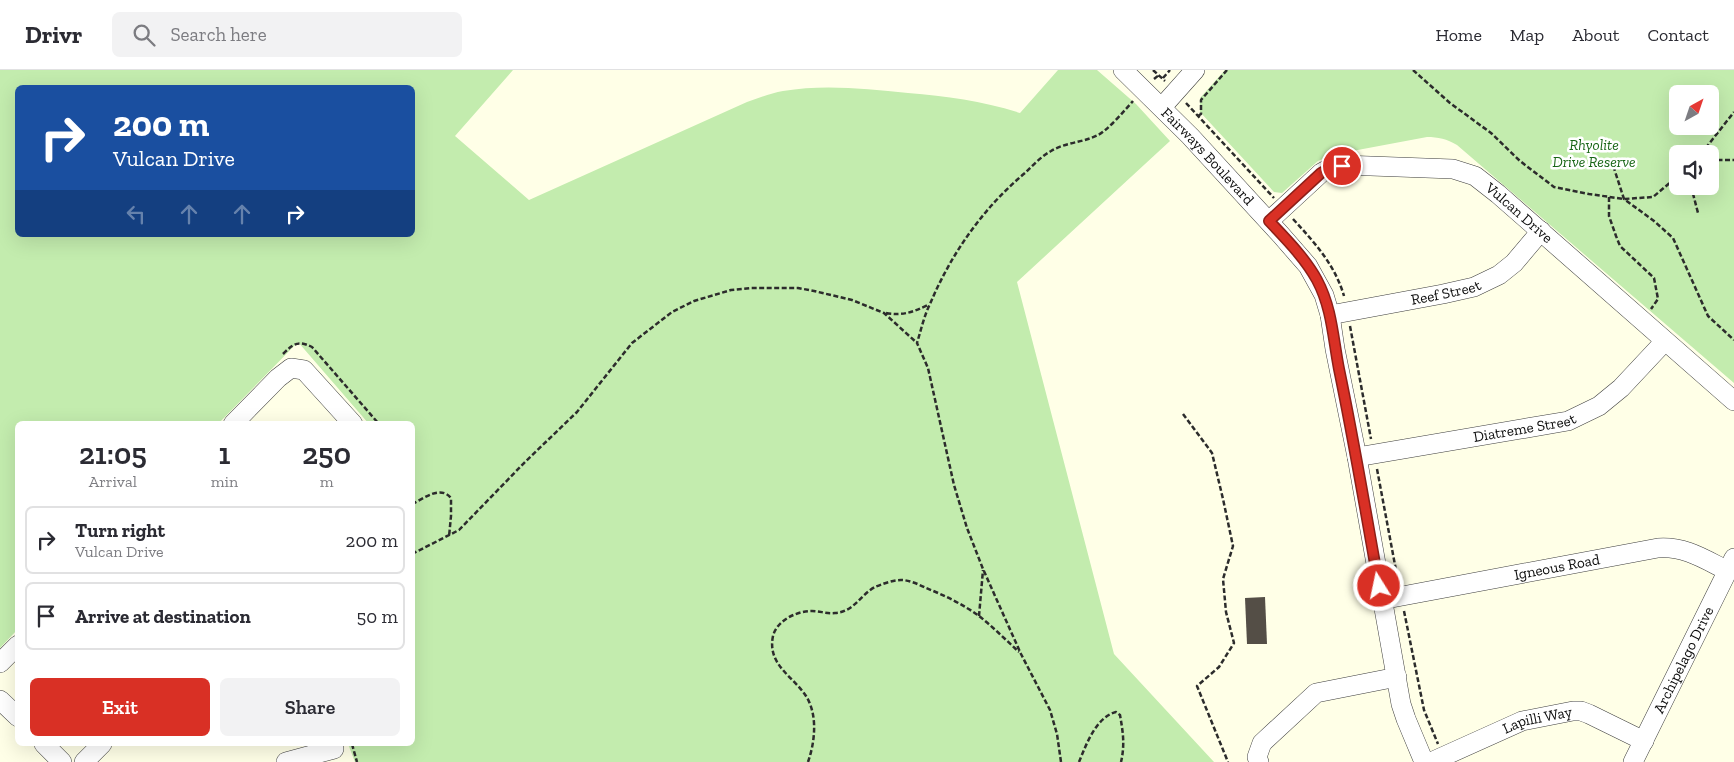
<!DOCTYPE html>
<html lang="en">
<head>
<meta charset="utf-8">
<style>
  :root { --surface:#fff; --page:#f2f2f3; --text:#2b2b33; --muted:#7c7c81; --line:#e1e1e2; --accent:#d93025 }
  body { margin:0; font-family:"Zilla Slab",serif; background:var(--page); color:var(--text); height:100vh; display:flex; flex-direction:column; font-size:19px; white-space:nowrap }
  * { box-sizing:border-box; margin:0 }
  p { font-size:16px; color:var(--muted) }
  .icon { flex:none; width:28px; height:28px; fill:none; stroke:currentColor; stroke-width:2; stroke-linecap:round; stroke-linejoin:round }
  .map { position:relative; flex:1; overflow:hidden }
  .side { position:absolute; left:15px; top:351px; width:400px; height:325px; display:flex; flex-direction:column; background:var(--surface); border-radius:8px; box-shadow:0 5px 20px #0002 }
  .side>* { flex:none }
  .banner { position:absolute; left:15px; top:15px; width:400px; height:152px; border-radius:8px; box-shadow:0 5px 20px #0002; background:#1a4fa0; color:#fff; overflow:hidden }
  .needle { width:32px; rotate:40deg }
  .tools { position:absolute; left:1669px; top:15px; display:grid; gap:10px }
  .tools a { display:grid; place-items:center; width:50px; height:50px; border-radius:8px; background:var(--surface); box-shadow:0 5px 20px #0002; font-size:25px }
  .pin { position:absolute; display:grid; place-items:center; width:42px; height:42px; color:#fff; margin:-21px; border:2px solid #fff; border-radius:50%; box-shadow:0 1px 5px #0007 }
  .me { position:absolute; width:55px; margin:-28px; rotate:350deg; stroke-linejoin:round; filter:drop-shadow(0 0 4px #0008) }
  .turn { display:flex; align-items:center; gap:18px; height:105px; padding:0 15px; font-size:22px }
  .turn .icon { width:65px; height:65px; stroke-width:2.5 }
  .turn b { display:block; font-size:35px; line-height:42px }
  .lanes { display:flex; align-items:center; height:48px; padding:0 15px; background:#0003; justify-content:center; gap:25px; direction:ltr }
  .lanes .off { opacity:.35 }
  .eta { display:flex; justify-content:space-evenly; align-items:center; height:85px; text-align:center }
  .eta b { font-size:30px; font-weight:600; line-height:35px }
  .cta { display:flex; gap:10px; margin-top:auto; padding:10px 15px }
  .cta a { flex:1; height:58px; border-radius:8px; background:var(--accent); color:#fff; font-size:20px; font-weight:600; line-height:58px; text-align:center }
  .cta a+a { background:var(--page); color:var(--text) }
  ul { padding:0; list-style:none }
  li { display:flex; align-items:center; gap:15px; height:68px; margin:0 10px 8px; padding:0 5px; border:2px solid var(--line); border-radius:8px }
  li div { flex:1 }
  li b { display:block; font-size:19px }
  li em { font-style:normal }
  header { display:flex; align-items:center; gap:30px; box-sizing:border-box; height:70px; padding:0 25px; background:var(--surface); border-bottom:1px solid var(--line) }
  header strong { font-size:24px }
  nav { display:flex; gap:28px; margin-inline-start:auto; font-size:18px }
  .search { width:350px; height:45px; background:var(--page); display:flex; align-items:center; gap:12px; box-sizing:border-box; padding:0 18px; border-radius:8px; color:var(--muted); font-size:19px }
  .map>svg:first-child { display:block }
</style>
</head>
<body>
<header>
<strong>Drivr</strong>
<div class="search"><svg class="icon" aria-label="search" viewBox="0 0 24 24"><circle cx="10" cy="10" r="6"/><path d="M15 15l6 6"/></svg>Search here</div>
<nav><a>Home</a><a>Map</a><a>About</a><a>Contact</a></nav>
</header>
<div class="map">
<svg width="1734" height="692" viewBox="0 0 1734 692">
  <rect width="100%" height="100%" fill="#ffffe7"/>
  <path fill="#c3ecae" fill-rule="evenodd" d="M0 0H513L455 66 529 130 747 32C759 28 771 23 783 21 825 14 866 19 908 23 947 26 983 31 1020 43L1058 0H1097L1136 34 1170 71 1017 212 1114 584 1214 692H355L348 674H412V354H369L298 272 218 354H18L17 560 0 578ZM18 18H412V165H18Z
    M1225 0H1734V313L1457 75C1447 69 1438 67 1427 67L1331 85 1318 91 1282 123 1274 122 1200 42V28ZM1678 24H1710V56H1678ZM1678 84H1710V116H1678Z"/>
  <path fill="#544e46" d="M1265 527 1267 574H1247L1245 528Z"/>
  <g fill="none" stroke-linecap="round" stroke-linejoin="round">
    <g stroke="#3d3d3d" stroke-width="20">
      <g id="minor">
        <path id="s1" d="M1123 0 1190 66 1281 165 1308 196 1324 225 1330 245 1335 279 1357 387 1401 634 1406 649 1424 692"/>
        <path d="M1162 37 1195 0"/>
        <path id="s2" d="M1269 151 1321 103 1330 98 1343 95 1453 99 1475 106 1498 124 1734 331"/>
        <path id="s3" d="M1330 245 1443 224 1474 217 1499 205 1514 193 1541 161"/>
        <path d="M233 354 278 308 291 298 304 300 353 354"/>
        <path id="s4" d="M1357 387 1568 351 1599 336 1621 318 1665 271"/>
        <path id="s5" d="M1381 530 1658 478C1685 476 1704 489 1728 501"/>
        <path d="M0 593 18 575"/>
        <path d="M0 630 18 647"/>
        <path d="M44 674 62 692"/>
        <path d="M84 692 102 674"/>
        <path d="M286 692 334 679"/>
        <path d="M1259 692 1257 687 1262 673 1316 623 1397 607"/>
        <path id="s6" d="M1431 692 1522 651 1573 641H1581L1589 644 1644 671"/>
        <path id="s7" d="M1633 692 1734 488"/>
      </g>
    </g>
    <path stroke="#2c2c2c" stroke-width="2.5" stroke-dasharray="5 2.5" stroke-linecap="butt" d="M1153 0 1165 11
      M1413 0 1450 33 1491 63 1520 91 1554 117 1589 124 1624 129 1653 127 1678 106
      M1163 8 1170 0
      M1154 9 1159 5
      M1186 33 1274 128
      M1198 46 1201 44V30L1227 0
      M1701 84 1734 42
      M1611 89 1624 129 1654 151 1673 168 1708 246 1734 270
      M1710 90H1734
      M1691 116 1698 143
      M1609 127V146L1616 166 1620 176 1654 208 1658 229 1651 239
      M1293 149C1315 173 1335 195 1344 226
      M886 243C903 246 913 242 928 235
      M1350 256 1371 369
      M283 284C293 274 298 270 312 277L379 354
      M1183 344 1212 383 1223 429 1233 476 1223 509 1226 542 1234 573 1219 597 1197 616 1228 692
      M1377 399 1398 511
      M412 434C425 428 440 415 451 428V446L449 467
      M412 484 459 460 525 392 577 342 632 273 672 242 694 231 731 220 751 218H798L814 221 852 230 884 243 917 273
      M1404 541 1424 640 1438 674
      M979 546 983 500
      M352 674 357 692
      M808 692C815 672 818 645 806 626 793 606 767 595 773 566 777 550 797 541 812 541 820 541 827 544 835 543 854 542 860 525 875 517 882 514 893 510 901 510 909 510 918 514 926 518 944 525 964 535 979 546 993 557 1006 570 1019 582
      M1061 692 1057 664 1050 640 1021 584 983 499 967 458 954 415 928 298 917 273C921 260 924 246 930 234 951 184 983 138 1025 103 1033 95 1042 86 1051 81 1066 72 1082 73 1098 65 1107 61 1125 40 1133 31
      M1079 692C1086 675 1096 647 1116 642L1120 645C1123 662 1125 675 1121 692"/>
    <use href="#minor" stroke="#fff" stroke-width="19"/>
  </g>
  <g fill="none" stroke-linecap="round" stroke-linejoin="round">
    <g stroke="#8d1f18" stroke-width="12">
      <path id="route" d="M1342 96 1330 98 1321 103 1269 151C1286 169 1305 188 1317 210 1332 238 1333 268 1339 299 1354 371 1366 444 1379 516"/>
    </g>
    <use href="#route" stroke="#d93025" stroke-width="9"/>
  </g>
  <g text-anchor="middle" stroke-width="5" stroke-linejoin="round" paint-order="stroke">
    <g font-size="15" font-style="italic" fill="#186616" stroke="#fff">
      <text x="1594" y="80">Rhyolite<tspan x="1594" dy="17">Drive Reserve</tspan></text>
    </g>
    <g font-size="15" fill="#0a0a0a" stroke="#fff">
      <text dy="5" stroke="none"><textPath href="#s1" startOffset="121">Fairways Boulevard</textPath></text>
      <text dy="5" stroke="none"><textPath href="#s2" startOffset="285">Vulcan Drive</textPath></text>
      <text dy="5" stroke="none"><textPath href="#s3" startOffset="118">Reef Street</textPath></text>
      <text dy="5" stroke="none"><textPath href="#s4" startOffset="170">Diatreme Street</textPath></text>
      <text dy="5" stroke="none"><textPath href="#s5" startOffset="179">Igneous Road</textPath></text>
      <text dy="5" stroke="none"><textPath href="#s7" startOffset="114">Archipelago Drive</textPath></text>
      <text dy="5" stroke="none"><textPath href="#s6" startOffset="115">Lapilli Way</textPath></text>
    </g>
  </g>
</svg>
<div class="tools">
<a><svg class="needle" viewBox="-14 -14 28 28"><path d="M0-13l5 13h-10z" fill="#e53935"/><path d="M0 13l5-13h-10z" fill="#7c7c81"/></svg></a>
<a><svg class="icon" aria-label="sound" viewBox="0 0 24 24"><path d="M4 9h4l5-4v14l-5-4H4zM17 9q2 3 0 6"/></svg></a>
</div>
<div class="pin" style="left:1342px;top:96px;background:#d93025"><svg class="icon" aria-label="arrive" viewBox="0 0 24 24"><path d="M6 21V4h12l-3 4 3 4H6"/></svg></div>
<svg class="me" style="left:1379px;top:516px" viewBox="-20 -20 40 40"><circle r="17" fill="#d93025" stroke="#fff" stroke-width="3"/><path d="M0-11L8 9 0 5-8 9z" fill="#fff"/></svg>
<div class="banner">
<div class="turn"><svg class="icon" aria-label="right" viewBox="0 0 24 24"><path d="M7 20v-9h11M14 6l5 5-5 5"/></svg><div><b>200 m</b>Vulcan Drive</div></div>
<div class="lanes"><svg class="icon off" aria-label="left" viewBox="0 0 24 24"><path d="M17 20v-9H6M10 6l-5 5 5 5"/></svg><svg class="icon off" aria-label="ahead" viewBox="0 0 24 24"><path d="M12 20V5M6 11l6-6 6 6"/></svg><svg class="icon off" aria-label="ahead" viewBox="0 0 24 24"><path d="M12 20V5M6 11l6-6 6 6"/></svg><svg class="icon" aria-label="right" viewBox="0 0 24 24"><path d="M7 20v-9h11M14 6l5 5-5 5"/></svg></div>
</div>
<section class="side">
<div class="eta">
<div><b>21:05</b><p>Arrival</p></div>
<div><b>1</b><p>min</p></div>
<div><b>250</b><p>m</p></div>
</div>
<ul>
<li><svg class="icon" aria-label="right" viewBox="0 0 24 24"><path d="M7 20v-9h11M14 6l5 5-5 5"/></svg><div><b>Turn right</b><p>Vulcan Drive</p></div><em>200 m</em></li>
<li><svg class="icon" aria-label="arrive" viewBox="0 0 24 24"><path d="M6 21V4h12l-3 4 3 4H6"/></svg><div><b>Arrive at destination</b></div><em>50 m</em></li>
</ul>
<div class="cta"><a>Exit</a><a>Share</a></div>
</section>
</div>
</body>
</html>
